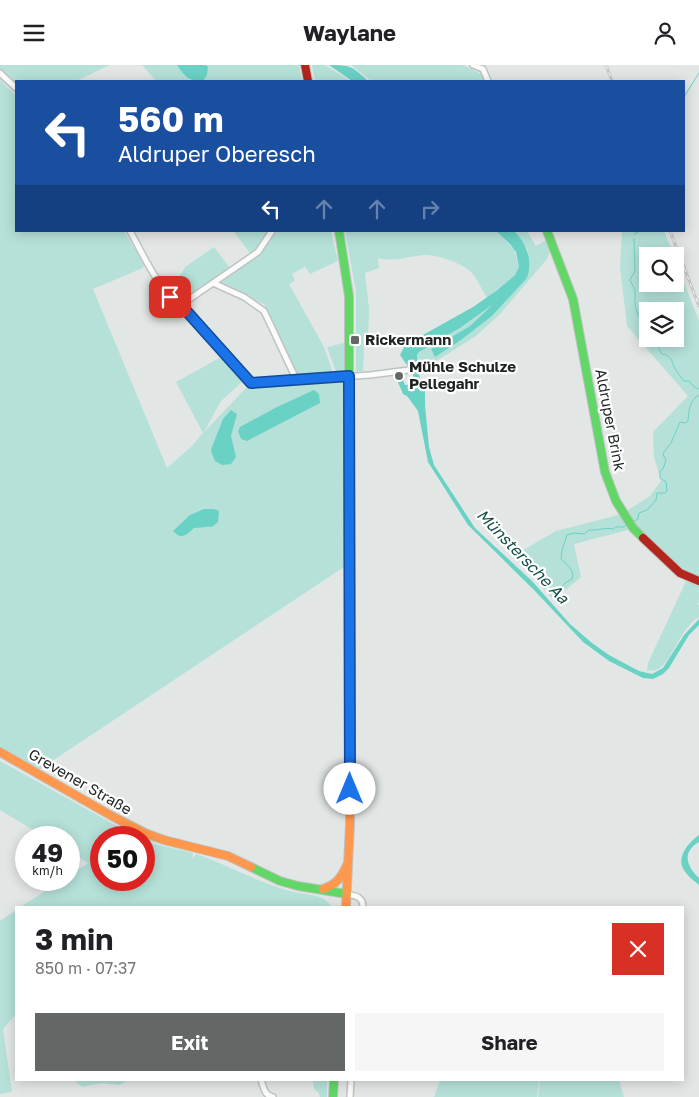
<!DOCTYPE html>
<html lang="en">
<head>
<meta charset="utf-8">
<style>
  :root { --surface:#fff; --page:#f6f6f6; --text:#202124; --muted:#757577; --accent:#636867 }
  body { margin:0; font-family:"Golos Text",sans-serif; background:var(--page); color:var(--text); height:100vh; display:flex; flex-direction:column; font-size:19px; white-space:nowrap }
  * { box-sizing:border-box; margin:0 }
  p { font-size:16px; color:var(--muted) }
  .icon { flex:none; width:28px; height:28px; fill:none; stroke:currentColor; stroke-width:2; stroke-linecap:round; stroke-linejoin:round }
  .map { position:relative; flex:1; overflow:hidden }
  .sheet { position:absolute; left:15px; top:841px; width:669px; height:175px; display:flex; flex-direction:column; background:var(--surface); border-radius:0px; box-shadow:0 2px 12px #0003 }
  .sheet>* { flex:none }
  .guide { position:absolute; left:15px; top:15px; width:670px; height:152px; border-radius:0px; box-shadow:0 2px 12px #0003; background:#1a4fa0; color:#fff; overflow:hidden }
  .tools { position:absolute; left:639px; top:182px; display:grid; gap:10px }
  .tools a { display:grid; place-items:center; width:45px; height:45px; border-radius:0px; background:var(--surface); box-shadow:0 2px 12px #0003; font-size:25px }
  .speed { position:absolute; left:15px; top:761px; display:flex; gap:10px; font-size:25px; font-weight:700; text-align:center }
  .speed>* { display:grid; place-content:center; width:65px; height:65px; border-radius:50%; background:var(--surface); box-shadow:0 2px 12px #0003; line-height:1 }
  .speed small { font-size:12px; font-weight:400 }
  .speed .limit { border:8px solid #d22; background:#fff; color:#111 }
  .pin { position:absolute; display:grid; place-items:center; width:42px; height:42px; color:#fff; margin:-21px; border-radius:10px; box-shadow:0 2px 8px #0006 }
  .me { position:absolute; width:55px; margin:-28px; rotate:0deg; stroke-linejoin:round; filter:drop-shadow(0 0 4px #0008) }
  .turn { display:flex; align-items:center; gap:18px; height:105px; padding:0 20px; font-size:22px }
  .turn .icon { width:65px; height:65px; stroke-width:2.5 }
  .turn b { display:block; font-size:35px; line-height:42px }
  .lanes { display:flex; align-items:center; height:48px; padding:0 20px; background:#0003; justify-content:center; gap:25px; direction:ltr }
  .lanes .off { opacity:.35 }
  .round { display:grid; place-items:center; flex:none; width:52px; height:52px; border-radius:0px; background:var(--page) }
  .headline { display:flex; align-items:center; justify-content:space-between; height:85px; padding:0 20px }
  h1 { font-size:30px; font-weight:700; line-height:38px }
  .cta { display:flex; gap:10px; margin-top:auto; padding:10px 20px }
  .cta a { flex:1; height:58px; border-radius:0px; background:var(--accent); color:#fff; font-size:20px; font-weight:700; line-height:58px; text-align:center }
  .cta a+a { background:var(--page); color:var(--text) }
  header { display:flex; justify-content:space-between; align-items:center; height:65px; padding:0 20px; background:var(--surface); font-size:22px; font-weight:700 }
  .map>svg:first-child { display:block }
</style>
</head>
<body>
<header><svg class="icon" aria-label="menu" viewBox="0 0 24 24"><path d="M4 6h16M4 12h16M4 18h16"/></svg>Waylane<svg class="icon" aria-label="person" viewBox="0 0 24 24"><circle cx="12" cy="8" r="4"/><path d="M4 21q1-7 8-7t8 7"/></svg></header>
<div class="map">
<svg width="699" height="1032" viewBox="0 0 699 1032">
  <rect width="100%" height="100%" fill="#e2e7e6"/>
  <path fill="#b5e1d9" fill-rule="evenodd" d="M0 0H110L76 16H16V29L0 14Z
    M142 0H177L184 10 192 16H156Z
    M206 0H299L302 16H200H203L208 2Z
    M312 0H325L350 16H315Z
    M351 0H463L481 9 485 16H371Z
    M0 15 16 31V166H124L144 199 143 203 93 224 167 403 191 382 203 368 176 317 223 291 242 311V317L221 336 204 367 247 322 345 314 344 502 40 704 0 682Z
    M233 166H268L260 181 251 189Z
    M275 166H331L338 196 310 209 305 202 292 209 295 216 289 219 324 282 333 308 336 307 327 282 344 278 345 306 341 310 309 312 295 308 264 239 224 220 222 218 223 214 258 191Z
    M345 166H496L514 184 519 202 515 210 487 233C482 225 477 213 471 207 462 198 436 189 424 190 405 192 398 197 378 193L379 203 365 208 369 244 368 275 364 282 363 306H356V226Z
    M514 166H527L536 181 548 174 551 184 547 194 500 249 476 271 438 295 420 302 417 290 419 287 460 263 492 240 470 261 431 284 435 291 461 275 492 251 527 213 528 185Z
    M664 166 674 191H648V219H675V194L699 256V516L675 503 671 505 631 462 632 464 574 479 581 512 554 535 513 491 556 466 622 449 650 431 661 416 654 392 653 367 688 331 627 261 620 202 622 167ZM648 246H675V274H648Z
    M214 182 230 203 186 232H180L172 225 185 202Z
    M687 514 699 519V537L697 539 699 540V552C680 563 672 597 658 604 655 606 650 605 647 606L648 598Z
    M0 696 124 765 140 772H101V815H144V774L154 779 193 788 192 794 196 789C229 800 260 819 294 827 307 830 324 829 332 842H20L63 815H69V811L88 798 69 786V772H45L0 745Z
    M16 845V949L3 964 12 1027 0 1029V856Z
    M74 1015H128L120 1020 101 1018 82 1022Z
    M313 1015H327V1032H320L318 1027 314 1024Z
    M440 1015H539L537 1032H434Z
    M540 1015H619L624 1032H538Z"/>
  <path fill="#6ad2c5" d="M177 0H206L208 2 207 10 203 16C189 17 184 11 177 0Z
    M329 0C351 0 352 1 368 16H352Z
    M496 166H514C527 179 533 195 527 213L492 251 461 275 435 292 431 284 470 261 492 240 460 263 419 287 417 290 420 316 425 325V340L429 382 434 400 475 463 532 516 570 559 592 578 609 590 639 606 652 609 663 603 684 570 699 554V560L689 570 669 603 663 609 653 614 643 613 609 596 583 577 534 525 468 460 428 397 418 346 407 331 403 329 397 315H403L405 320 413 319V306H411L400 290 405 280 473 242 496 226 515 210 519 202 516 187 510 179Z
    M314 325 319 329 320 338 247 376 241 374 238 366 240 362 275 343Z
    M231 345 237 349 231 371 236 392 231 399 222 400 215 396 211 386 212 382 223 354Z
    M204 444H214L219 446 218 457 212 462C206 461 201 463 194 463 187 469 182 476 173 466L190 450Z
    M699 770V777C681 787 687 802 699 813V820C693 815 685 809 682 801 678 790 690 776 699 770Z"/>
  <g fill="none" stroke-linecap="round" stroke-linejoin="round">
    <path stroke="#6ad2c5" stroke-width="1" d="M684 32 699 8
      M634 169 640 166
      M634 174 635 206 630 215 635 225V239L638 250 648 264
      M651 274 656 278 662 289C675 292 670 297 676 305 678 309 681 312 684 316H689L694 322 699 324
      M634 456 638 454 639 448 647 445 656 435 657 428H665L667 426 666 417 660 413V406L663 404 666 395 663 390 664 387 671 378 680 357 685 358 688 356C689 346 689 335 699 330
      M556 528 565 518 572 514C576 506 566 499 561 494L562 485 567 470 574 468 584 469 589 465C597 466 605 462 613 464L616 462H624L626 460"/>
    <g stroke="#bfc3c2" stroke-width="8">
      <path id="street" d="M473 0 483 4 488 16
        M0 8 16 23
        M130 166C144 191 157 223 181 240L251 318 370 310 409 305
        M213 218 244 232 264 246 296 314
        M181 240 258 187 272 166
        M347 829C356 831 363 832 363 842
        M261 1015C264 1023 264 1030 273 1032
        M350 1032 351 1015"/>
    </g>
    <g stroke="#bfc3c2" stroke-width="10">
      <path id="fast" d="M339 166 349 231V428
        M547 166 573 234 605 407 616 436 633 463 643 473
        M251 802 280 816 298 821 347 829
        M333 1032 334 1015"/>
    </g>
    <g stroke="#bfc3c2" stroke-width="10">
      <path id="slow" d="M0 687 110 750 145 768 164 775 228 791 251 802
        M323 824C337 819 341 813 347 800
        M346 842 350 758 349 428"/>
    </g>
    <g stroke="#bfc3c2" stroke-width="10">
      <path id="jam" d="M305 0 308 16
        M643 473 680 508 699 516"/>
    </g>
    <use href="#street" stroke="#fbfbfb" stroke-width="5"/>
    <use href="#fast" stroke="#63d668" stroke-width="8"/>
    <use href="#slow" stroke="#ff974d" stroke-width="8"/>
    <use href="#jam" stroke="#b3261e" stroke-width="8"/>
    <g stroke="#c7c8c8" stroke-width="3">
      <path id="rail" d="M606 0 612 16
        M670 166 699 241"/>
    </g>
    <use href="#rail" stroke="#fff" stroke-width="1" stroke-dasharray="4" stroke-linecap="butt"/>
  </g>
  <g fill="none" stroke-linecap="round" stroke-linejoin="round">
    <g stroke="#114b97" stroke-width="12">
      <path id="route" d="M170 232 181 240 251 318 349 311 350 724"/>
    </g>
    <use href="#route" stroke="#1a73e8" stroke-width="9"/>
  </g>
  <g fill="#636867" stroke="#fff" stroke-width="2">
    <rect x="350" y="270" width="10" height="10" rx="2.5"/>
    <circle cx="399" cy="311" r="5"/>
  </g>
  <g text-anchor="middle" stroke-width="4.5" stroke-linejoin="round" paint-order="stroke">
    <g font-size="15" font-weight="bold" fill="#1f2322" stroke="#fff" text-anchor="start">
      <text x="365" y="280">Rickermann</text>
      <text x="409" y="307">Mühle Schulze<tspan x="409" dy="17">Pellegahr</tspan></text>
    </g>
    <g font-size="15" fill="#1f2322" stroke="#fff">
      <text transform="translate(610 355) rotate(79)" y="5">Aldruper Brink</text>
      <text transform="translate(80 717) rotate(30)" y="5">Grevener Straße</text>
    </g>
    <g font-size="16" font-style="italic" fill="#145048" stroke="#fff">
      <text transform="translate(523 491) rotate(46)" y="6">Münstersche Aa</text>
    </g>
  </g>
</svg>
<div class="tools">
<a><svg class="icon" aria-label="search" viewBox="0 0 24 24"><circle cx="10" cy="10" r="6"/><path d="M15 15l6 6"/></svg></a>
<a><svg class="icon" aria-label="layers" viewBox="0 0 24 24"><path d="M12 4l9 5-9 5-9-5zM3 14l9 5 9-5"/></svg></a>
</div>
<div class="speed"><div>49<small>km/h</small></div><div class="limit">50</div></div>
<div class="pin" style="left:170px;top:232px;background:#d93025"><svg class="icon" aria-label="arrive" viewBox="0 0 24 24"><path d="M6 21V4h12l-3 4 3 4H6"/></svg></div>
<svg class="me" style="left:350px;top:724px" viewBox="-20 -20 40 40"><circle r="19" fill="#fff"/><path d="M0-13L10 11 0 6-10 11z" fill="#1a73e8"/></svg>
<div class="guide">
<div class="turn"><svg class="icon" aria-label="left" viewBox="0 0 24 24"><path d="M17 20v-9H6M10 6l-5 5 5 5"/></svg><div><b>560 m</b>Aldruper Oberesch</div></div>
<div class="lanes"><svg class="icon" aria-label="left" viewBox="0 0 24 24"><path d="M17 20v-9H6M10 6l-5 5 5 5"/></svg><svg class="icon off" aria-label="ahead" viewBox="0 0 24 24"><path d="M12 20V5M6 11l6-6 6 6"/></svg><svg class="icon off" aria-label="ahead" viewBox="0 0 24 24"><path d="M12 20V5M6 11l6-6 6 6"/></svg><svg class="icon off" aria-label="right" viewBox="0 0 24 24"><path d="M7 20v-9h11M14 6l5 5-5 5"/></svg></div>
</div>
<section class="sheet">
<div class="headline"><div><h1>3 min</h1><p>850 m · 07:37</p></div><a class="round" style="background:#d93025;color:#fff"><svg class="icon" aria-label="close" viewBox="0 0 24 24"><path d="M6 6l12 12M18 6L6 18"/></svg></a></div>
<div class="cta"><a>Exit</a><a>Share</a></div>
</section>
</div>
</body>
</html>
